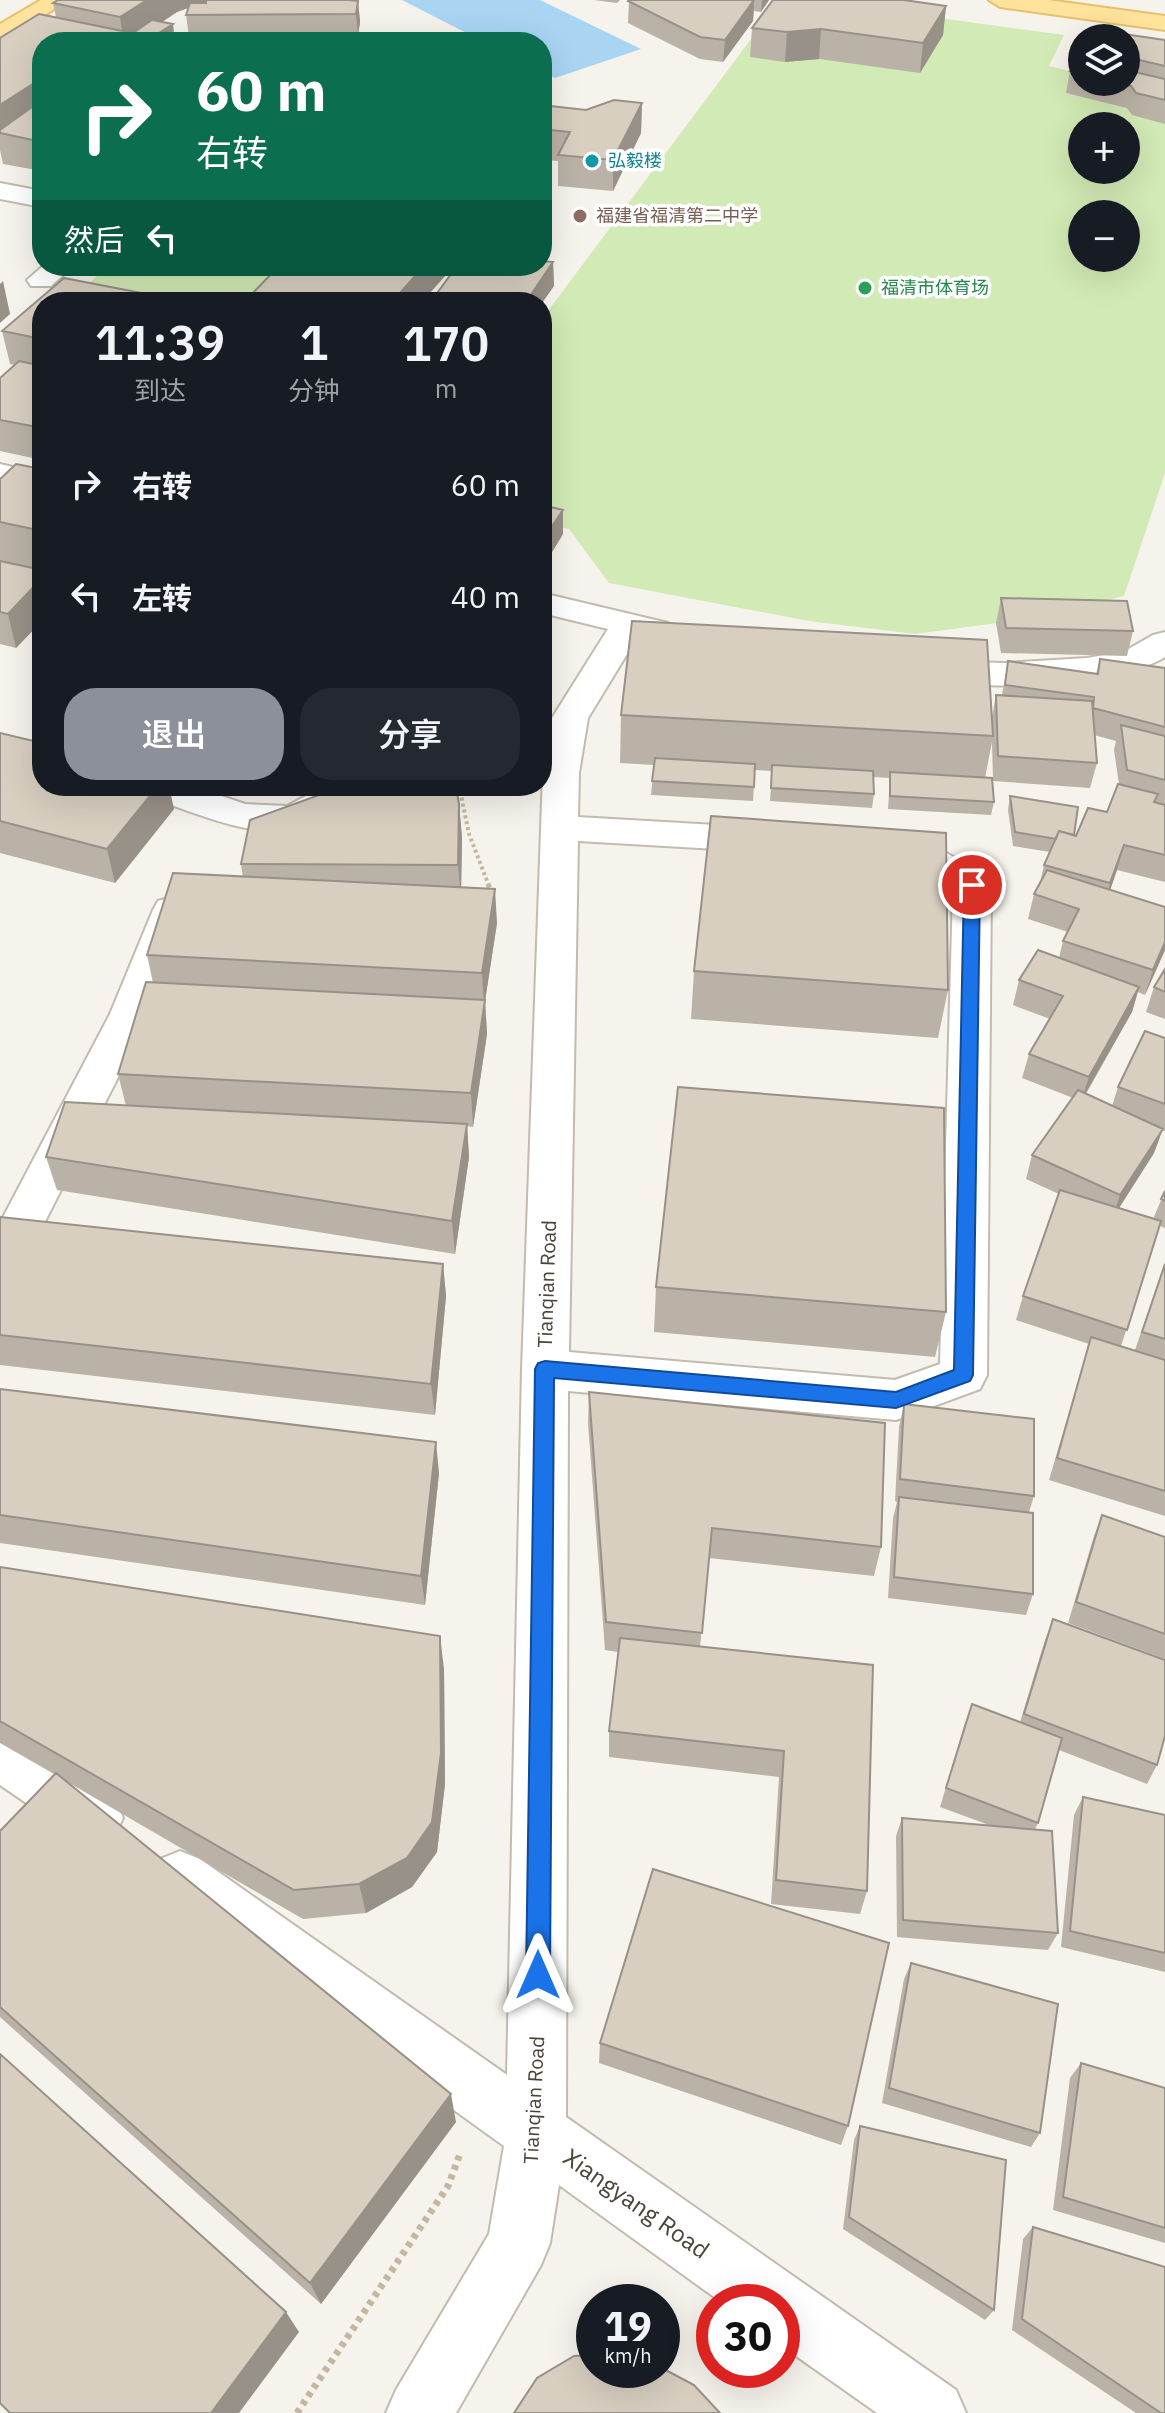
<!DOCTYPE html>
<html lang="zh">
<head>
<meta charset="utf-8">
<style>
  :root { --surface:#171b24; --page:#242831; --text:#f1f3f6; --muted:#9ea1a6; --accent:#8c9099 }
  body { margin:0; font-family:"IBM Plex Sans","Noto Sans SC",sans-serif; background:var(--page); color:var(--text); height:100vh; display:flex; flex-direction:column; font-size:30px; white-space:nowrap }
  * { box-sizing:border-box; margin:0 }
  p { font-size:26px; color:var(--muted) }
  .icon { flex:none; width:44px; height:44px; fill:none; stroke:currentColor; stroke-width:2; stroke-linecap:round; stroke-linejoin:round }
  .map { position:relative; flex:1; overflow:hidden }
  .panel { position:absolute; left:32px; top:292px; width:520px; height:504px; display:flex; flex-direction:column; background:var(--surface); border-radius:32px; box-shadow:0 8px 32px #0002 }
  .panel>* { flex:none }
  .top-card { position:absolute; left:32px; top:32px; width:520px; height:244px; border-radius:32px; box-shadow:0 8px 32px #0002; background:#0b6e4f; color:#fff; overflow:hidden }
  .fabs { position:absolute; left:1068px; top:24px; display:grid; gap:16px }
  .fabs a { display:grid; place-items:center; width:72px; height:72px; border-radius:50%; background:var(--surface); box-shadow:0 8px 32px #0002; font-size:40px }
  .speed { position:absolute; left:576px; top:2284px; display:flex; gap:16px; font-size:40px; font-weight:700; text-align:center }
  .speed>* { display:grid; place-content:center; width:104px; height:104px; border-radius:50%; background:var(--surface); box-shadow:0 8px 32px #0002; line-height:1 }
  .speed small { font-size:20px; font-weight:400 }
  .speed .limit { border:12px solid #d22; background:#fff; color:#111 }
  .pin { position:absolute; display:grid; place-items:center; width:68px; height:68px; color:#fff; margin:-34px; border:4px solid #fff; border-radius:50%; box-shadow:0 2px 8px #0007 }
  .me { position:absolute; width:88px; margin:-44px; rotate:0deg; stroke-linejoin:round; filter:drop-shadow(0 0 6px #0008) }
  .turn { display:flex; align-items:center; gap:28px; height:168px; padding:0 32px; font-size:36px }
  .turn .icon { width:104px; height:104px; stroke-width:2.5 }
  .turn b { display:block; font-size:56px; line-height:68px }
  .then { display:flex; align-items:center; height:76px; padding:0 32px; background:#0003; gap:16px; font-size:30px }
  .eta { display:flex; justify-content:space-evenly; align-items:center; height:136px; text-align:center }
  .eta b { font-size:48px; font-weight:600; line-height:56px }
  .button { display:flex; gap:16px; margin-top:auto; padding:16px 32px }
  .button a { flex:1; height:92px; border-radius:32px; background:var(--accent); color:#fff; font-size:32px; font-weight:600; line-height:92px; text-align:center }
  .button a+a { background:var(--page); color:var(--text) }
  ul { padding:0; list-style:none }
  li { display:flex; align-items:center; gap:24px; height:112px; padding:0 32px }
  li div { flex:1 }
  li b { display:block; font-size:30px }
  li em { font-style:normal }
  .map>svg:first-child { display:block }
</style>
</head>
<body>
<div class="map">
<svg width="1165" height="2413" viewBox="0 0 1165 2413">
  <rect width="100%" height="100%" fill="#f6f3ec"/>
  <path fill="#d2eab5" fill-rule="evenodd" d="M780 0H809L1064 35 1049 66 1082 74V82L1165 93V473L1124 596 1035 618 915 634 809 621 609 583 569 529 542 524V319ZM1082 126H1126V170H1082ZM1082 214H1126V258H1082Z
    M107 266H294L260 302H116L77 295Z"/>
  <path fill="#a9d4f2" d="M402 0H540L641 49 555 78 542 72V42H484Z"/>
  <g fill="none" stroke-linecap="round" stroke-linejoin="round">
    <g stroke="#c2bbae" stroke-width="4">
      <path id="minor" d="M0 183 42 191V207L0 199Z
        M43 266H73L51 286H31L27 280Z
        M0 464 42 474V492L0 482Z
        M542 593 668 623 673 630 668 637 656 640 638 636 588 718 579 773 578 817 769 828 782 831 788 840 782 849 769 852 578 841 569 1352 895 1380 940 1364 953 891 894 859 881 856 875 847 881 838C917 828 954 859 985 876L991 885 987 1375 980 1389 896 1420 568 1391 566 2117 956 2390 966 2413H877L782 2346V2302H721L559 2185 550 2243 541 2265 456 2413H386L396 2390 489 2234 504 2146 160 1899 152 1879 160 1859 180 1851 200 1859 507 2075 522 1369 543 773 552 718 608 629 542 613Z
        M1165 632V657C1118 687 972 692 918 678L913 671 918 664 930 661 1005 663 1087 658 1125 651 1153 635Z
        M137 786H192L245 804 287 806 325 786H372L367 794C347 805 327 818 306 827 261 844 185 809 142 794Z
        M172 897 186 901 191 910 150 1014 16 1279 0 1284V1223L110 1014 153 910 158 901Z
        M0 1729 61 1762 114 1799 123 1818 114 1837 95 1845 76 1837 0 1785Z"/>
    </g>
    <g stroke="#e6c16a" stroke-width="4">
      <path id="major" d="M41 0H68L8 39 0 41V24Z
        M989 0H1048L1165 16V30L1000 7Z"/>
    </g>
    <path stroke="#c4b79f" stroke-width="4" stroke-dasharray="3 3" stroke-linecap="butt" d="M459 786 469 834 489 886"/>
    <path stroke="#c4b79f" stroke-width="5" stroke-dasharray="4 4" stroke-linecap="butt" d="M488 884 491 892"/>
    <path stroke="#c4b79f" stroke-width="7" stroke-dasharray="5 5" stroke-linecap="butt" d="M297 2413 448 2186 460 2154"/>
    <use href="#minor" fill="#fff" fill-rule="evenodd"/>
    <use href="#major" fill="#ffe39c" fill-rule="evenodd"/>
  </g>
  <path fill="#bab2a6" d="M58 0 358 1 360 22 358 35 189 36 186 15 188 8 177 12 162 22 173 24 174 36 165 42H42V171L3 164 0 150V38L39 14 56 17 53 3Z
    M594 0H620L617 3Z
    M629 0H769L761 12 754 11 753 21 723 62 700 59 628 23Z
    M946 6 943 35 920 73 819 59 785 62 750 57 752 28Z
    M1126 38 1165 40V124L1132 115 1127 108 1066 93 1070 71 1082 62V82H1126Z
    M642 103 641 133 613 191 558 186V161L542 160V105L586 110Z
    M553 262 554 286 542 302H435V296Z
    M42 302V460L0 451V378L15 365 10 364 2 331Z
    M42 469V621L16 648 0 644V479Z
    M542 505 563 534 549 557 542 556Z
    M1001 598 1133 631 1127 656 1001 653 996 623Z
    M1100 659 1165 668V882L1117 870 1110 890 1165 950 1145 995 1138 992 1132 1012 1086 1094 1112 1106 1118 1087 1165 1038V1131L1162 1130 1154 1153 1119 1208 1153 1219 1165 1191V1228L1160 1226 1121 1346 1135 1350 1165 1262V1516L1049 1480 1089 1344 1016 1320 1023 1296 1059 1194 1026 1179 1032 1155 1073 1098 1022 1078 1029 1054 1050 1019 1013 1005 1019 980 1059 958 1063 941 1068 932 1028 919 1034 894 1040 883 1044 865 1050 852 1013 846 1008 810 1010 796 1076 836 1107 812 1119 784 1114 750 1116 741 1094 735 1097 763 1090 788 993 781 992 742 985 778 994 802 991 815 888 809 890 778 873 777 874 794 872 808 770 801 772 771 755 770 753 801 651 795 654 765 620 763 621 715 992 717 996 695H1002L1008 661 1096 674Z
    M0 733 174 809 115 883 0 853Z
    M459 804 462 838 461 887 497 923 485 1001 487 1034 473 1127 467 1126 469 1157 455 1254 57 1190 46 1157 126 1106 118 1074 153 983 147 955 243 877 241 864Z
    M1165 969V1019L1146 1012 1154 987Z
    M694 971 948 990 938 1038 691 1019Z
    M0 1217 443 1264 446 1296 435 1415 0 1365Z
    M656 1287 946 1312 935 1357 654 1332Z
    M0 1389 439 1473 425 1605 0 1543Z
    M589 1392 881 1547 874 1576 709 1558 700 1647 873 1665 867 1891 860 1914 771 1904 779 1777 609 1757V1731L618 1652 605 1650 588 1423Z
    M904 1404 1034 1496 1029 1512 1033 1594 1026 1615 888 1598 893 1518 897 1502 895 1501 899 1427Z
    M1102 1515 1165 1537V1659L1068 1623 1094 1536Z
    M0 1567 444 1669 445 1784 437 1852 412 1887 366 1913 303 1919 64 1780 456 2122 321 2304 0 2017V1831L54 1774 0 1743Z
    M1053 1619 1157 1765 1147 1784 1059 1750 1038 1823 1035 1829 1058 1933 1048 1950 897 1937 896 1836 902 1818 989 1825 940 1807 965 1723 972 1704 1020 1722 1045 1640Z
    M1083 1797 1165 1815V1972L1061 1947 1074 1815Z
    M911 1963 1040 2133 1031 2147 882 2103 904 1979Z
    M600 2043 848 2126 841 2145 599 2063Z
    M1081 2063 1165 2088V2243L1053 2210 1070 2078Z
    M860 2126 994 2310 985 2320 843 2229 854 2140Z
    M1033 2227 1165 2413H1136L1012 2330 1023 2239Z"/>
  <path fill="#979187" d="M147 0H210L177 12 142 35 143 42H124L120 17Z
    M754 0 753 21 723 62 725 40Z
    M762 0H769L761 12Z
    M358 1 360 22 358 35 356 14Z
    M946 6 943 35 920 73 923 43Z
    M173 24 174 36 165 42H145Z
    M821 29 819 59 785 62 787 32Z
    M42 78V112L0 133V105Z
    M642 103 641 133 613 191V160Z
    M545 175 546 198 542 203V180Z
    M553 262 554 286 542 303 526 302Z
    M424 266H454L422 302H392Z
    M3 281 10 314 0 323V284Z
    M563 510V534L549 557 548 532Z
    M42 578V621L16 648 8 614Z
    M158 786H169L174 809 115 883 107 849Z
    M459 804 462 838 461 899 458 865Z
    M1124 845 1117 870 1104 908 1110 883Z
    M495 889 497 923 485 1001 487 1034 473 1127 471 1093 484 1006 482 973Z
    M1165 942V950L1145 995 1153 970Z
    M1139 987 1132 1012 1081 1101 1089 1077Z
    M467 1124 469 1157 455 1254 452 1221Z
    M1163 1129 1154 1153 1112 1219 1120 1195Z
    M443 1264 446 1296 435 1415 431 1384Z
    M436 1442 439 1473 425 1605 421 1576Z
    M440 1636 444 1669 445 1784 437 1852 412 1887 366 1913 359 1884Z
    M451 2094 456 2122 321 2304 310 2283Z
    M286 2312 299 2332 239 2413H211Z"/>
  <path fill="#d8cfc1" stroke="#979187" stroke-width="2" d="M58 0H147L120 17 53 3Z
    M206 0H349L358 1 356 14 186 15 190 3H206Z
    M629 0H754L725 40 700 37 628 1Z
    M773 0H904L946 6 923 43 821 29 787 32 752 28Z
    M39 14 142 35 131 42H42V78L0 105V38Z
    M152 20 173 24 145 42H143L142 35 133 33Z
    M1110 32 1165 40V66L1126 57V38H1107Z
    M430 34V42H190L191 37Z
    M1082 62V74L1070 71Z
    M1126 70 1165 79V100L1136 93 1131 86 1114 82H1126Z
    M42 100V142L0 133V130Z
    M614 100 642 103 613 160 558 155 570 132 542 129V105L586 110Z
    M542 261 553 262 526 302H476L435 296 457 266H542Z
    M279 266H424L392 302H244Z
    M64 278 188 302H42V339L2 331Z
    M19 361 42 366V428L0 420V378Z
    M16 464 42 469V531L0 522V479Z
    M542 505 563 510 548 532 542 531Z
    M0 561 42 570V578L8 614 0 612Z
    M1001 598 1127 601 1133 631 1006 628Z
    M632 621 987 640 993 736 621 715Z
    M1100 659 1165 668V727L1093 708 1094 697 1005 685 1008 661 1098 674Z
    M996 695 1092 701 1097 763 998 756Z
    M1121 725 1165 736V780L1127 770Z
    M0 733 42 743V786H158L107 849 0 821Z
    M655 758 755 764 754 787 652 781Z
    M772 765 873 771 874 794 771 788Z
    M890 772 992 778 994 802 890 796Z
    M1118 784 1158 794 1154 802 1165 805V855L1124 845 1110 883 1044 865 1059 831 1076 836 1088 808 1107 812Z
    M344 786H456L459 804 458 865 241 864 250 820Z
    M1010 796 1078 807 1074 835 1059 831 1056 839 1015 832Z
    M711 816 946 833 948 990 694 971Z
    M1047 870 1165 907V942L1153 970 1063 941 1079 909 1034 894Z
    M173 873 495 889 482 973 147 955Z
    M1038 950 1139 987 1089 1077 1029 1054 1063 996 1019 980Z
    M1165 969V992L1154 987Z
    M146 982 485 1000 471 1093 118 1074Z
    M1145 1031 1165 1038V1104L1118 1087Z
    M678 1087 944 1108 946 1312 656 1287Z
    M1078 1090 1163 1129 1120 1195 1032 1155Z
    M65 1102 467 1124 452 1221 46 1157Z
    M1060 1190 1161 1221 1127 1330 1023 1296Z
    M1165 1191V1201L1161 1199Z
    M0 1217 443 1264 431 1384 0 1335Z
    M1165 1264V1339L1142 1332Z
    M1091 1337 1165 1360V1491L1057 1458Z
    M0 1389 436 1442 421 1576 0 1515Z
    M589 1392 885 1423 881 1547 712 1528 702 1633 606 1622Z
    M904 1404 1034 1419V1496L900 1479Z
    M899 1497 1033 1513V1594L894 1577Z
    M1102 1515 1165 1537V1634L1076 1602Z
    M0 1567 440 1636 441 1753 432 1822 407 1858 359 1884 294 1890 0 1721Z
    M1053 1619 1165 1660V1736L1157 1765 1024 1714Z
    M620 1638 873 1665 867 1891 776 1880 784 1751 609 1731Z
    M972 1704 1062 1738 1038 1823 946 1788Z
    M56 1773 451 2094 310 2283 0 2007V1831Z
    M1083 1797 1165 1815V1953L1070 1931Z
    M902 1818 1052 1831 1058 1933 903 1920Z
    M653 1869 889 1943 848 2126 600 2043Z
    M911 1963 1058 2004 1040 2133 889 2088Z
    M0 2054 286 2312 211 2413H10L0 2403Z
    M1081 2063 1165 2088V2228L1063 2197Z
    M860 2126 1006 2160 994 2310 849 2217Z
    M1033 2227 1165 2267V2413H1161L1022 2319Z
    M594 2355V2370H662V2368L694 2385 720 2413H514L537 2378 574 2356Z"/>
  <path fill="#1a73e8" stroke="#114b97" stroke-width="2" d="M972 880 980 885 973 1375 970 1381 896 1408 554 1378 550 1975 546 1983 538 1987 530 1983 526 1975 535 1369 538 1363 545 1361 896 1392 954 1370 964 885Z"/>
  <circle fill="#0f9aa8" stroke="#fff" stroke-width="3" cx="592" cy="161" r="8"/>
  <circle fill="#8d6e63" stroke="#fff" stroke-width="3" cx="580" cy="216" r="8"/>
  <circle fill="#2e9e5b" stroke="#fff" stroke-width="3" cx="865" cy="288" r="8"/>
  <g text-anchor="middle" stroke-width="7" stroke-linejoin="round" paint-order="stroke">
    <g font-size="18" fill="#0d838f" stroke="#fff" text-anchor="start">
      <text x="608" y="167">弘毅楼</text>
    </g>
    <g font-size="18" fill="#785e54" stroke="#fff" text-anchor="start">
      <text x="596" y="222">福建省福清第二中学</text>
    </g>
    <g font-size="18" fill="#27864d" stroke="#fff" text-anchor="start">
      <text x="881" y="294">福清市体育场</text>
    </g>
    <g font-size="20" fill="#4b4439" stroke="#fff">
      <text transform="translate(547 1284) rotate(-88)" y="7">Tianqian Road</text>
      <text transform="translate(534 2100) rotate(-87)" y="7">Tianqian Road</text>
    </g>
    <g font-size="24" fill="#4b4439" stroke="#fff">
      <text transform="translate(636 2204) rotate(35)" y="8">Xiangyang Road</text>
    </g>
  </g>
</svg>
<div class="fabs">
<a><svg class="icon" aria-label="layers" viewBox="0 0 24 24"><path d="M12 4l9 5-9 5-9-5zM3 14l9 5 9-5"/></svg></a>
<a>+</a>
<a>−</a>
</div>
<div class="speed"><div>19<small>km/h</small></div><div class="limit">30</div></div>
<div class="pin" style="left:972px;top:885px;background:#d93025"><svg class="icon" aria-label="arrive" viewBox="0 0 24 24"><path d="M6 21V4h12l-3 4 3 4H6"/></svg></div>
<svg class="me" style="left:538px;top:1975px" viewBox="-20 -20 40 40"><path d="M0-17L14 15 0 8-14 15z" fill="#1a73e8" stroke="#fff" stroke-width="4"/></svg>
<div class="top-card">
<div class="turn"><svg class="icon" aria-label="right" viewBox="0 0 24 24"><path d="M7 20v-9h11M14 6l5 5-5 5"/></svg><div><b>60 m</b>右转</div></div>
<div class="then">然后<svg class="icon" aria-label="left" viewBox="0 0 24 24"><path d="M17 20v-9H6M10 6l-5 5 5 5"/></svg></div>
</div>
<section class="panel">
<div class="eta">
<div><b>11:39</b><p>到达</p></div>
<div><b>1</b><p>分钟</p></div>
<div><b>170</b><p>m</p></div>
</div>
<ul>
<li><svg class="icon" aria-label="right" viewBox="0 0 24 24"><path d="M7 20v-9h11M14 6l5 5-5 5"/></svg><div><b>右转</b></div><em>60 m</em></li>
<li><svg class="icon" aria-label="left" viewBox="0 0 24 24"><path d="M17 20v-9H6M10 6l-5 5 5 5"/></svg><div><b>左转</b></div><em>40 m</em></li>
</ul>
<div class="button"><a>退出</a><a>分享</a></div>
</section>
</div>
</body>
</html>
